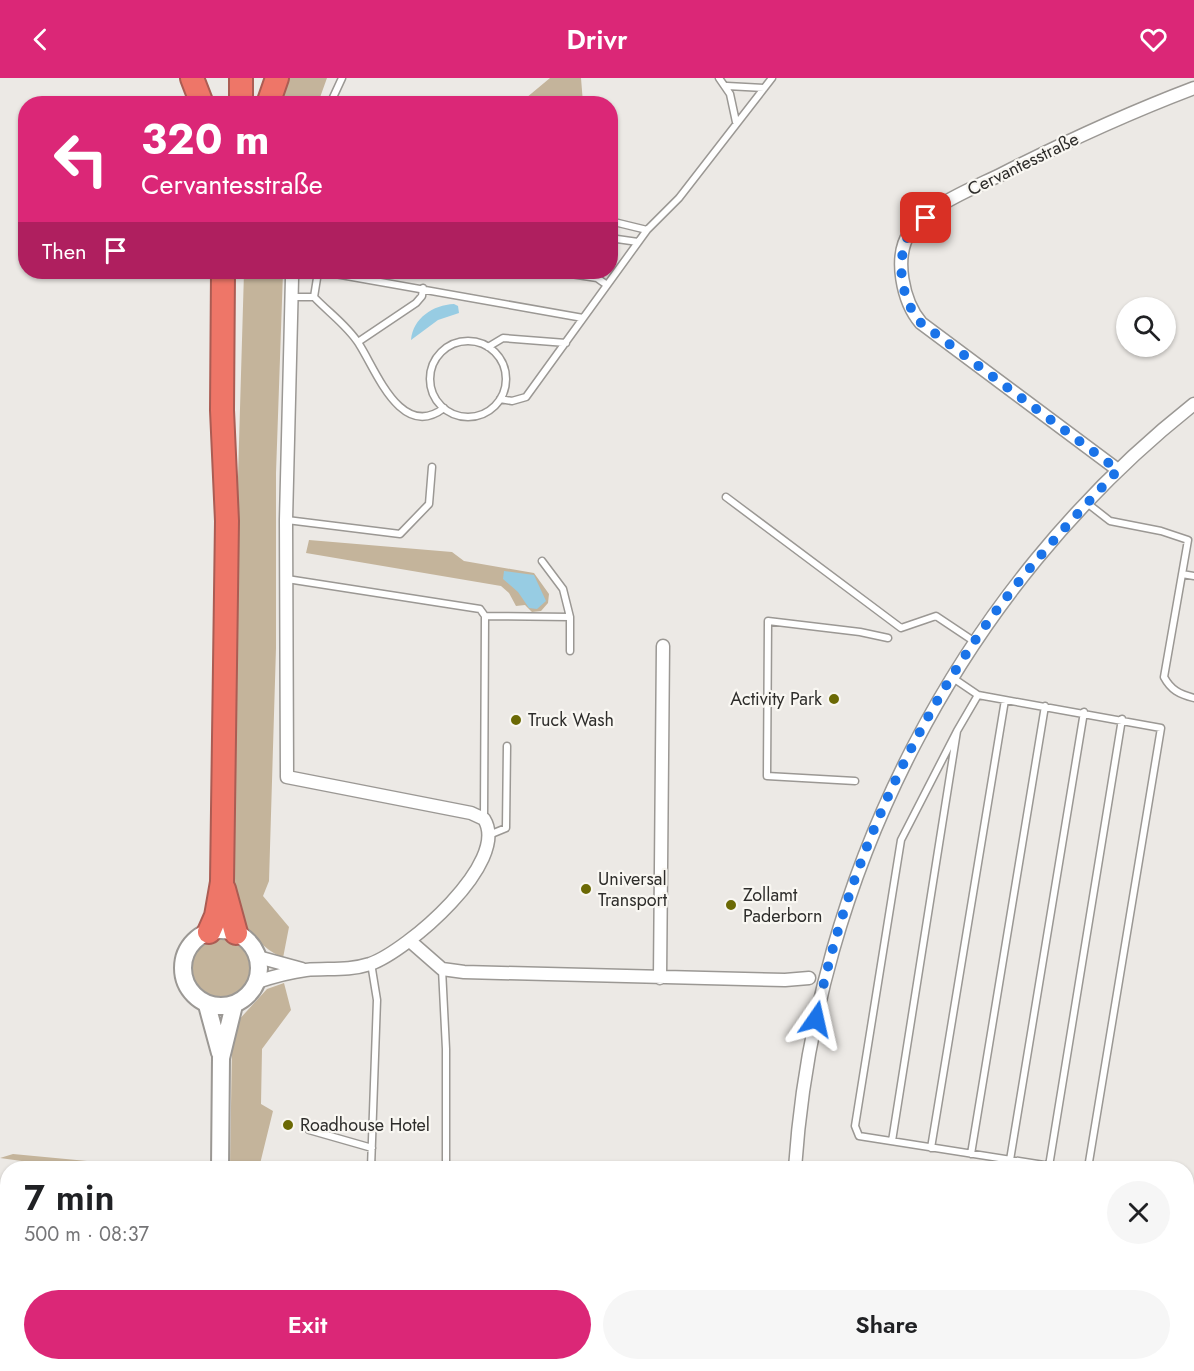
<!DOCTYPE html>
<html lang="en">
<head>
<meta charset="utf-8">
<style>
  :root { --surface:#fff; --page:#f6f6f6; --text:#202124; --muted:#757577; --accent:#db2777 }
  body { margin:0; font-family:Jost,sans-serif; background:var(--page); color:var(--text); height:100vh; display:flex; flex-direction:column; font-size:22px; white-space:nowrap }
  * { box-sizing:border-box; margin:0 }
  p { font-size:20px; color:var(--muted) }
  .icon { flex:none; width:33px; height:33px; fill:none; stroke:currentColor; stroke-width:2; stroke-linecap:round; stroke-linejoin:round }
  .map { position:relative; flex:1; overflow:hidden }
  .drawer { position:absolute; left:0px; top:1083px; width:1194px; height:210px; display:flex; flex-direction:column; background:var(--surface); border-radius:24px 24px 0 0; box-shadow:0 2px 4px #0004 }
  .drawer>* { flex:none }
  .hud { position:absolute; left:18px; top:18px; width:600px; height:183px; border-radius:24px; box-shadow:0 2px 4px #0004; background:#db2777; color:#fff; overflow:hidden }
  .controls { position:absolute; left:1116px; top:219px; display:grid; gap:12px }
  .controls a { display:grid; place-items:center; width:60px; height:60px; border-radius:50%; background:var(--surface); box-shadow:0 2px 4px #0004; font-size:30px }
  .pin { position:absolute; display:grid; place-items:center; width:51px; height:51px; color:#fff; margin:-26px; border-radius:12px; box-shadow:0 3px 9px #0006 }
  .me { position:absolute; width:66px; margin:-33px; rotate:11deg; stroke-linejoin:round; filter:drop-shadow(0 0 4px #0008) }
  .turn { display:flex; align-items:center; gap:21px; height:126px; padding:0 24px; font-size:27px }
  .turn .icon { width:78px; height:78px; stroke-width:2.5 }
  .turn b { display:block; font-size:42px; line-height:51px }
  .then { display:flex; align-items:center; height:57px; padding:0 24px; background:#0003; gap:12px; font-size:22px }
  .round { display:grid; place-items:center; flex:none; width:63px; height:63px; border-radius:32px; background:var(--page) }
  .head { display:flex; align-items:center; justify-content:space-between; height:102px; padding:0 24px }
  h1 { font-size:36px; font-weight:600; line-height:45px }
  .action { display:flex; gap:12px; margin-top:auto; padding:12px 24px }
  .action a { flex:1; height:69px; border-radius:36px; background:var(--accent); color:#fff; font-size:24px; font-weight:600; line-height:69px; text-align:center }
  .action a+a { background:var(--page); color:var(--text) }
  header { display:flex; justify-content:space-between; align-items:center; height:78px; padding:0 24px; background:var(--accent); color:#fff; font-size:27px; font-weight:600 }
  .map>svg:first-child { display:block }
</style>
</head>
<body>
<header><svg class="icon" aria-label="back" viewBox="0 0 24 24"><path d="M15 5l-7 7 7 7"/></svg>Drivr<svg class="icon" aria-label="heart" viewBox="0 0 24 24"><path d="M12 20l-8-8c-3-5 5-10 8-4 3-6 11-1 8 4z"/></svg></header>
<div class="map">
<svg width="1194" height="1293" viewBox="0 0 1194 1293">
  <rect width="100%" height="100%" fill="#ece9e5"/>
  <path fill="#c4b49b" d="M286 0H327L318 25 276 26Z
    M550 0H581L583 25H524L526 20Z
    M244 194H283L276 395V570L269 803 263 818 289 849 283 880C265 872 240 850 236 829 233 816 233 800 232 786L236 467Z
    M309 462 452 474 464 483 534 495 549 516 548 525 541 533 532 534 525 527 516 528 509 515 501 508 306 475Z
    M190 891a30 30 0 1 1 60 0a30 30 0 1 1-60 0Z
    M284 905 291 932 262 971 261 1026 273 1033 259 1090H230L232 967 236 945 267 911Z
    M13 1076 161 1090H72L0 1080Z
    M0 1108 8 1110V1286H182V1293H0Z"/>
  <path fill="#97cce3" d="M454 226 458 228 459 235 438 242 411 262C413 240 433 227 454 226Z
    M504 493 534 497 546 523 537 531 529 530 518 514 503 501Z"/>
  <g fill="none" stroke-linecap="round" stroke-linejoin="round">
    <g stroke="#9b9894" stroke-width="9">
      <path id="service" d="M719 0 730 16 736 44
        M727 8 764 10
        M330 26 342 0
        M647 152 679 120 772 0
        M610 160 638 164
        M324 194 583 240
        M558 194 597 200 607 207
        M292 219H314C328 234 348 248 359 266 376 292 401 363 444 330
        M314 219 318 194
        M430 301a38 38 0 1 1 76 0a38 38 0 1 1-76 0Z
        M358 264 416 225 422 218 423 210
        M488 269 503 260 566 265
        M500 321 512 323 526 319 647 152 610 143
        M726 419 901 550 936 538 975 564
        M1087 425 1110 443 1161 453 1188 462 1164 599C1171 612 1179 616 1194 620
        M287 442 400 456 429 426 432 389
        M542 483 563 511 570 539
        M1182 496 1194 498
        M287 501 480 531 485 538 484 740
        M485 538 570 539V573
        M953 600 978 617 1161 650 1088 1090
        M957 653 901 762 855 1048 859 1058 1063 1090
        M855 703 767 698 768 543 860 554 888 560
        M489 757 506 750 507 668
        M371 885 377 922 371 1090
        M442 891 446 971V1090
        M309 1052 372 1070
        M892 1063 957 653 978 617
        M931 1070 1005 622
        M971 1076 1045 628
        M1010 1082 1084 634
        M1049 1088 1122 641
        M1187 1293 1188 1285 1194 1281"/>
    </g>
    <g stroke="#9b9894" stroke-width="15">
      <path id="minor" d="M1118 392 921 245C903 224 893 179 910 154 927 128 974 110 1002 96 1065 64 1128 35 1194 10
        M410 863 442 891 464 894 785 902 809 900
        M258 879 302 891
        M660 900 663 568
        M257 904C272 899 290 894 306 892 329 890 348 893 370 886 407 873 511 784 484 741L471 735 287 699 286 442 292 200
        M795 1090C815 795 961 510 1194 326
        M787 1293V1286"/>
    </g>
    <g stroke="#9b9894" stroke-width="20">
      <path id="secondary" d="M183 890a38 38 0 1 1 76 0a38 38 0 1 1-76 0Z
        M207 927 220 975
        M220 1090 221 980 234 927
        M217 1293V1286"/>
    </g>
    <g stroke="#ab5c53" stroke-width="26">
      <path id="motorway" d="M192 0 202 26
        M241 26V0
        M268 26 277 0
        M224 811 236 855
        M209 854 216 838 222 804 227 443 222 332 223 194"/>
    </g>
    <use href="#service" stroke="#fff" stroke-width="6"/>
    <use href="#minor" stroke="#fff" stroke-width="12"/>
    <use href="#secondary" stroke="#fff" stroke-width="16"/>
    <use href="#motorway" stroke="#ee7668" stroke-width="22"/>
  </g>
  <g fill="none" stroke-linecap="round" stroke-linejoin="round">
    <path stroke="#1a73e8" stroke-width="10" stroke-dasharray="0 18" d="M816 941C846 790 917 632 1013 511 1046 469 1082 431 1118 392L921 245C901 222 895 184 909 156 912 150 920 145 926 140"/>
  </g>
  <g fill="#6b6904" stroke="#f9f7f2" stroke-width="2">
    <circle cx="834" cy="621" r="6"/>
    <circle cx="516" cy="642" r="6"/>
    <circle cx="586" cy="811" r="6"/>
    <circle cx="731" cy="827" r="6"/>
    <circle cx="288" cy="1047" r="6"/>
  </g>
  <g text-anchor="middle" stroke-width="4.5" stroke-linejoin="round" paint-order="stroke">
    <g font-size="18" fill="#2e2d2b" stroke="#f9f7f2">
      <text transform="translate(1023 86) rotate(-26)" y="6">Cervantesstraße</text>
    </g>
    <g font-size="18" fill="#2e2d2b" stroke="#f9f7f2" text-anchor="start">
      <text x="822" y="627" text-anchor="end">Activity Park</text>
      <text x="528" y="648">Truck Wash</text>
      <text x="598" y="807">Universal<tspan x="598" dy="21">Transport</tspan></text>
      <text x="743" y="823">Zollamt<tspan x="743" dy="21">Paderborn</tspan></text>
      <text x="300" y="1053">Roadhouse Hotel</text>
    </g>
  </g>
</svg>
<div class="controls">
<a><svg class="icon" aria-label="search" viewBox="0 0 24 24"><circle cx="10" cy="10" r="6"/><path d="M15 15l6 6"/></svg></a>
</div>
<div class="pin" style="left:926px;top:140px;background:#d93025"><svg class="icon" aria-label="arrive" viewBox="0 0 24 24"><path d="M6 21V4h12l-3 4 3 4H6"/></svg></div>
<svg class="me" style="left:816px;top:941px" viewBox="-20 -20 40 40"><path d="M0-17L14 15 0 8-14 15z" fill="#1a73e8" stroke="#fff" stroke-width="4"/></svg>
<div class="hud">
<div class="turn"><svg class="icon" aria-label="left" viewBox="0 0 24 24"><path d="M17 20v-9H6M10 6l-5 5 5 5"/></svg><div><b>320 m</b>Cervantesstraße</div></div>
<div class="then">Then<svg class="icon" aria-label="arrive" viewBox="0 0 24 24"><path d="M6 21V4h12l-3 4 3 4H6"/></svg></div>
</div>
<section class="drawer">
<div class="head"><div><h1>7 min</h1><p>500 m · 08:37</p></div><a class="round"><svg class="icon" aria-label="close" viewBox="0 0 24 24"><path d="M6 6l12 12M18 6L6 18"/></svg></a></div>
<div class="action"><a>Exit</a><a>Share</a></div>
</section>
</div>
</body>
</html>
